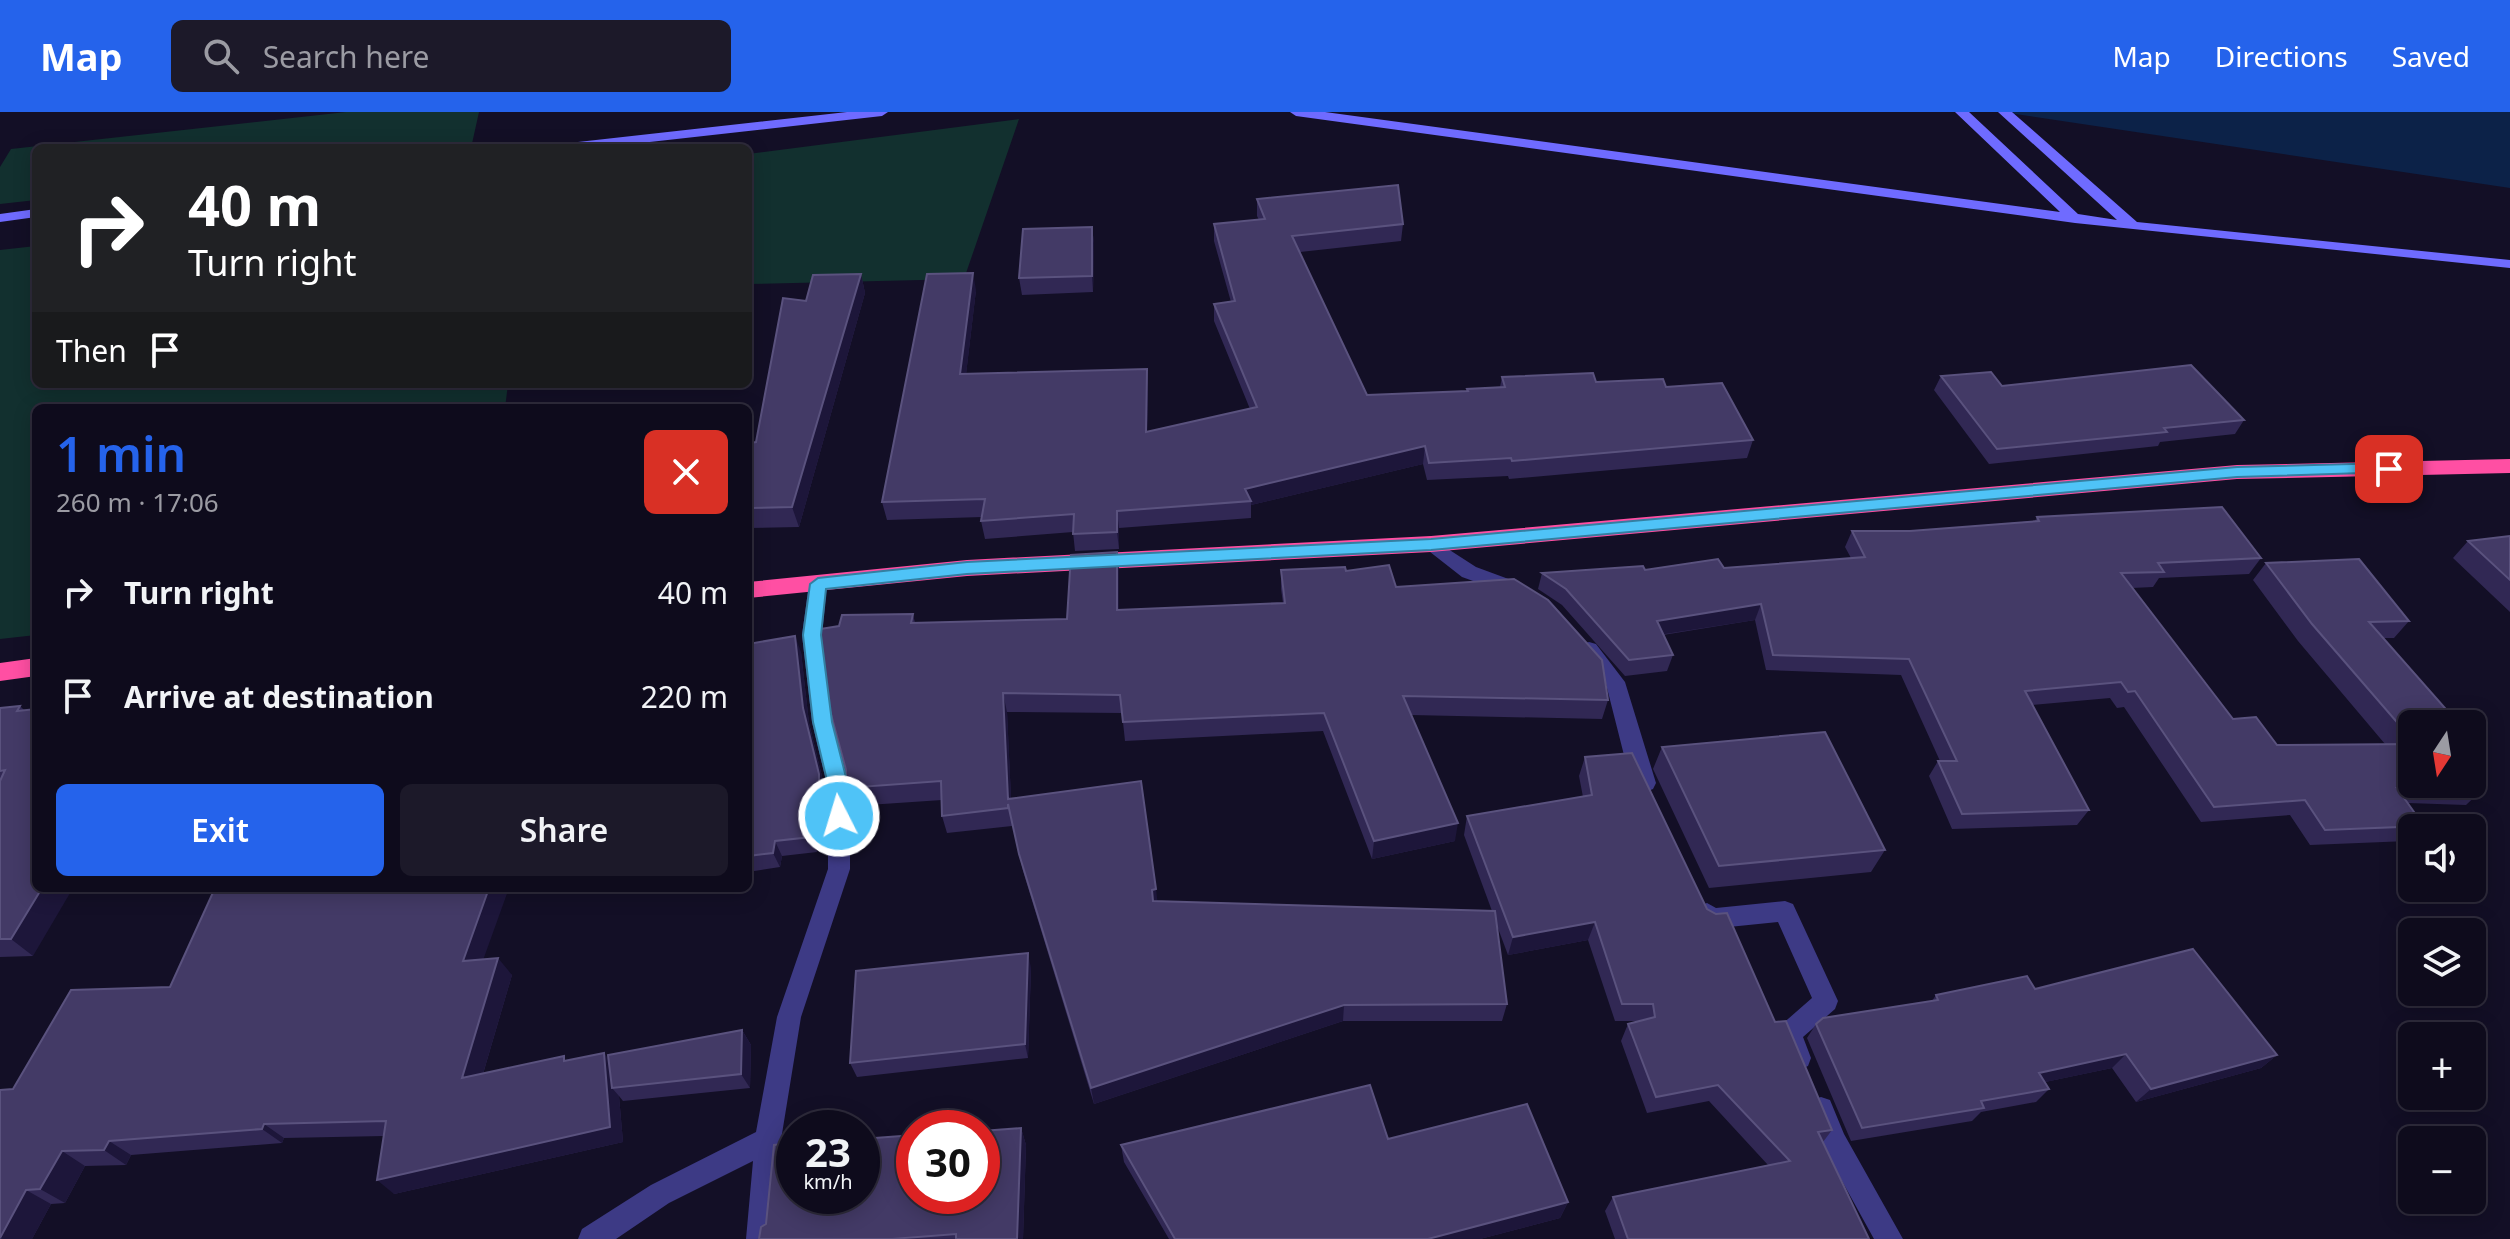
<!DOCTYPE html>
<html lang="en">
<head>
<meta charset="utf-8">
<style>
  :root { --surface:#0e0b1c; --page:#1c1929; --text:#f1f3f6; --muted:#9b9ba3; --line:#2e2b3b; --accent:#2563eb }
  body { margin:0; font-family:"Noto Sans",sans-serif; background:var(--page); color:var(--text); height:100vh; display:flex; flex-direction:column; font-size:30px; white-space:nowrap }
  * { box-sizing:border-box; margin:0 }
  p { font-size:26px; color:var(--muted) }
  .icon { flex:none; width:44px; height:44px; fill:none; stroke:currentColor; stroke-width:2; stroke-linecap:round; stroke-linejoin:round }
  .map { position:relative; flex:1; overflow:hidden }
  .details { position:absolute; left:32px; top:292px; width:720px; height:488px; display:flex; flex-direction:column; background:var(--surface); border-radius:12px; box-shadow:0 4px 20px #0003,0 0 0 2px var(--line) }
  .details>* { flex:none }
  .top-card { position:absolute; left:32px; top:32px; width:720px; height:244px; border-radius:12px; box-shadow:0 4px 20px #0003,0 0 0 2px var(--line); background:#202124; color:#fff; overflow:hidden }
  .needle { width:52px; rotate:192deg }
  .tools { position:absolute; left:2398px; top:598px; display:grid; gap:16px }
  .tools a { display:grid; place-items:center; width:88px; height:88px; border-radius:12px; background:var(--surface); box-shadow:0 4px 20px #0003,0 0 0 2px var(--line); font-size:40px }
  .speed { position:absolute; left:776px; top:998px; display:flex; gap:16px; font-size:40px; font-weight:700; text-align:center }
  .speed>* { display:grid; place-content:center; width:104px; height:104px; border-radius:50%; background:var(--surface); box-shadow:0 4px 20px #0003,0 0 0 2px var(--line); line-height:1 }
  .speed small { font-size:20px; font-weight:400 }
  .speed .limit { border:12px solid #d22; background:#fff; color:#111 }
  .pin { position:absolute; display:grid; place-items:center; width:68px; height:68px; color:#fff; margin:-34px; border-radius:16px; box-shadow:0 4px 12px #0006 }
  .me { position:absolute; width:88px; margin:-44px; rotate:355deg; stroke-linejoin:round; filter:drop-shadow(0 0 6px #0008) }
  .turn { display:flex; align-items:center; gap:28px; height:168px; padding:0 24px; font-size:36px }
  .turn .icon { width:104px; height:104px; stroke-width:2.5 }
  .turn b { display:block; font-size:56px; line-height:68px }
  .then { display:flex; align-items:center; height:76px; padding:0 24px; background:#0003; gap:16px; font-size:30px }
  .round { display:grid; place-items:center; flex:none; width:84px; height:84px; border-radius:12px; background:var(--page) }
  .summary { display:flex; align-items:center; justify-content:space-between; height:136px; padding:0 24px }
  h1 { font-size:48px; font-weight:600; line-height:60px; color:var(--accent) }
  .action { display:flex; gap:16px; margin-top:auto; padding:16px 24px }
  .action a { flex:1; height:92px; border-radius:12px; background:var(--accent); color:#fff; font-size:32px; font-weight:600; line-height:92px; text-align:center }
  .action a+a { background:var(--page); color:var(--text) }
  ul { padding:0; list-style:none }
  li { display:flex; align-items:center; gap:24px; height:104px; padding:0 24px }
  li div { flex:1 }
  li b { display:block; font-size:30px }
  li em { font-style:normal }
  header { display:flex; align-items:center; gap:48px; box-sizing:border-box; height:112px; padding:0 40px; background:var(--accent); color:#fff }
  header strong { font-size:38px }
  nav { display:flex; gap:44px; margin-inline-start:auto; font-size:28px }
  .search { width:560px; height:72px; background:var(--page); display:flex; align-items:center; gap:20px; box-sizing:border-box; padding:0 28px; border-radius:12px; color:var(--muted); font-size:30px }
  .map>svg:first-child { display:block }
</style>
</head>
<body>
<header>
<strong>Map</strong>
<div class="search"><svg class="icon" aria-label="search" viewBox="0 0 24 24"><circle cx="10" cy="10" r="6"/><path d="M15 15l6 6"/></svg>Search here</div>
<nav><a>Map</a><a>Directions</a><a>Saved</a></nav>
</header>
<div class="map">
<svg width="2510" height="1127" viewBox="0 0 2510 1127">
  <rect width="100%" height="100%" fill="#130f26"/>
  <path fill="#12302f" d="M346 0H479L471 36H36V88L0 92V55L11 37Z
    M1019 7 964 167 748 172V42Z
    M36 134V272H508L505 296H36V523L0 527V138Z"/>
  <path fill="#0c2248" d="M2002 0H2510V76Z"/>
  <g fill="none" stroke-linecap="round" stroke-linejoin="round">
    <path fill="#3d3a85" fill-rule="evenodd" d="M1431 426 1476 455 1522 472 1524 477 1522 482 1515 484 1462 465 1425 436 1422 432Z
      M818 465 827 472 822 523 832 610 850 677V757L801 905 781 1028 774 1127H746L753 1049 669 1091 616 1127H578L582 1117 651 1073 756 1020 777 905 828 757V677L812 610 802 523 809 472Z
      M1589 530 1596 532 1625 570 1656 671 1653 677 1645 680 1637 677 1627 655 1606 572 1579 537 1582 532Z
      M1785 789 1793 792 1838 889 1835 897 1803 925 1811 946 1808 954 1799 958 1790 954 1777 922 1780 914 1812 886 1778 810 1709 817 1701 814 1696 801 1699 794 1707 791 1716 796Z
      M1821 985 1830 988 1844 1022 1903 1127H1874L1826 1040 1808 997 1812 988Z"/>
    <path fill="#6f6bff" fill-rule="evenodd" d="M847 0H888L882 4 596 36H553L560 32Z
      M1290 0H1325L2060 100 1955 0H1969L2078 102 2117 108 1998 0H2012L2137 110 2510 148V156L2075 111 1296 4Z
      M36 97V105L0 110V102Z"/>
    <path fill="#ff4fa3" fill-rule="evenodd" d="M2510 347V361L2237 367 1431 440 967 464 748 486V470L967 448 1431 424 2237 353Z
      M36 546V564L0 569V551Z"/>
  </g>
  <path fill="#312854" d="M1257 87 1403 112 1401 129 1300 140 1367 283 1466 280 1467 277 1500 275 1502 265 1666 275 1753 328 1747 346 1509 367 1508 364 1427 368 1423 352 1251 393V406L1119 416V437L1075 439 1073 420 985 427 981 409 982 405 887 408 882 390 976 178 966 262 1147 257 1148 275 1147 320 1250 297 1214 209V192L1231 190 1214 129V112L1259 108 1257 104Z
    M1092 115 1094 131 1093 180 1022 183 1019 166Z
    M861 162 865 181 799 415 748 416V331L756 330 806 189Z
    M1941 264 2002 274 2244 308 2235 322 2160 330 2158 334 1989 352 1934 278Z
    M2037 405 2261 446 2249 462 2159 466 2153 475 2132 476 2233 607 2277 633 2385 632 2298 529 2253 468 2266 451 2409 509 2394 526H2383L2412 612V672L2483 677 2466 693 2408 691 2424 714 2422 716H2412V726L2408 729 2310 733 2290 703 2201 710 2124 595 2117 596 2110 586 2032 593 2089 698 2077 713 1952 717 1929 664 1938 649H1940L1901 563 1766 558 1755 508 1663 523 1673 543 1667 559 1625 564 1562 493 1538 477 1542 461 1724 456 1851 446 1845 435 1852 419H1910L2035 409Z
    M2510 424V500L2453 446 2468 429Z
    M1117 440 1119 459V498L1283 491 1281 477V458L1346 459 1396 475 1608 588 1602 607 1411 603 1455 729 1372 747 1323 619 1125 629 1122 601 1007 600 1011 687 1158 789 1492 799 1464 723 1467 704 1583 685 1579 664 1585 645 1707 797 1775 910 1832 1018 1823 1030 1869 1127H1615L1605 1099 1613 1085 1768 1053 1709 989 1647 1001 1621 929 1628 912 1641 909H1615L1588 828 1508 843 1496 811 1507 892 1502 909H1343L1094 992 1023 759 1012 710V714L947 721 942 704V688L853 694 846 676 913 502 915 511 1067 507Z
    M748 532 801 540 809 611 825 677V696L820 697 817 740 782 744 780 755 748 760Z
    M20 594 24 598 33 844 0 845V596Z
    M1662 635 1885 738 1871 760 1709 776 1653 657Z
    M484 847 512 863 483 962 568 948 608 946 742 918 751 933 750 976 623 989 619 984 623 1030 394 1082 384 1024 284 1026 282 1031 131 1043 126 1053 85 1054 65 1091 51 1092 32 1127H0V978L13 977 170 875Z
    M1031 856 1028 946 857 965 850 951Z
    M2035 877 2277 943 2261 956 2136 990 2112 956 2045 970 2049 977 2036 990 1981 1000 1972 1009 1851 1029 1807 926 1816 912 1932 889 1936 883Z
    M1021 1016 1026 1033 1023 1127H759Z
    M1388 1027 1568 1090 1560 1106 1480 1127H1169L1124 1050 1121 1033Z"/>
  <path fill="#1d163a" d="M1092 115 1094 131 1093 180 1092 164Z
    M973 161 976 178 964 280 960 262Z
    M861 162 865 181 799 415 792 395Z
    M1147 257 1148 275 1147 338 1146 320Z
    M1425 334 1423 352 1251 393V389L1245 377Z
    M1117 399 1119 416V437L1117 420Z
    M1117 440 1119 459V517L1117 498Z
    M1761 492 1755 508 1652 524 1657 509Z
    M795 524 801 540 809 611 825 677V696L819 681 803 596Z
    M1003 581 1007 600 1012 705 1008 687Z
    M814 682 820 697 817 740 811 725Z
    M1458 711 1455 729 1372 747 1374 729Z
    M775 729 782 744 780 755 773 741Z
    M42 776H73L33 844 11 827Z
    M489 776H509L477 865 463 849Z
    M1156 777 1158 794 1154 795 1152 778Z
    M1595 810 1588 828 1508 843 1513 825Z
    M1028 841 1031 856 1028 946 1025 932Z
    M498 846 512 863 477 982 462 966Z
    M1344 893 1343 909 1094 992 1091 976Z
    M742 918 751 933 750 976 741 962Z
    M604 941 617 957 612 976 619 984 623 1030 394 1082 377 1068Z
    M2126 942 2112 956 2026 974 2039 961Z
    M2277 943 2261 956 2136 990 2151 977Z
    M264 1012 284 1026 282 1031 262 1017Z
    M1021 1016 1026 1033 1023 1127H1017Z
    M109 1029 131 1043 126 1053 104 1038Z
    M62 1039 85 1054 65 1091 40 1077Z
    M26 1078 51 1092 32 1127H3L0 1126Z
    M1568 1090 1560 1106 1480 1127H1428Z"/>
  <path fill="#433a66" stroke="#5a527e" stroke-width="2" d="M1398 73 1403 112 1292 124 1367 283 1468 279 1467 277 1505 275 1502 265 1593 261 1596 270 1663 267 1666 275 1722 271 1753 328 1512 349 1511 346 1429 351 1425 334 1245 377 1251 389 1117 399V420L1073 422 1074 402 981 409 985 387 882 390 927 162 973 161 960 262 1147 257 1146 320 1257 295 1214 192 1235 189 1214 112 1265 107 1257 87Z
    M1092 115V164L1019 166 1023 117Z
    M861 162 792 395 748 396V331L756 330 783 186 806 189 813 163Z
    M2191 253 2244 308 2164 316 2167 320 1997 337 1941 264 1991 260 2002 274Z
    M2222 395 2261 446 2158 451 2164 460 2121 461 2233 607 2256 605 2277 633 2412 632V672H2472V662L2483 677 2397 676 2424 714 2325 718 2305 688 2214 695 2135 579 2128 580 2121 570 2025 579 2089 698 1962 702 1938 649H1957L1909 547 1773 543 1761 492 1657 509 1673 543 1629 548 1566 477 1542 461 1643 454 1645 458 1718 447 1724 456 1865 445 1852 419H1910L2039 409 2037 405Z
    M2510 424V468L2468 429Z
    M1117 440V498L1285 491 1281 458 1345 455 1346 459 1389 453 1396 475 1514 467 1548 488 1602 548 1608 588 1403 584 1458 711 1374 729 1324 601 1123 610 1120 583 1003 581 1008 687 1141 669 1156 777 1152 778 1153 789 1495 799 1507 892 1344 893 1091 976 1019 742 1008 692V696L942 704 941 669 846 676V658L828 591 820 517 839 514 842 503 913 502 911 511 1067 507 1071 443Z
    M2359 447 2409 509 2369 510 2459 612H2412V623H2408L2312 512 2266 451Z
    M795 524 803 596 819 662V681L814 682 811 725 775 729 773 741 748 744V532Z
    M20 594 17 599 36 597V776H42L11 827H0V669L5 658 0 659V596Z
    M1825 620 1885 738 1719 754 1662 635Z
    M1632 641 1707 797 1716 802 1727 801 1775 910 1786 909 1832 1018 1818 1020 1869 1127H1628L1613 1085 1790 1049 1718 973 1656 985 1628 912 1655 905 1653 892H1622L1595 810 1513 825 1467 704 1592 683 1585 645Z
    M215 776H489L463 849 498 846 462 966 564 944V949L604 941 610 1015 377 1068 386 1009 264 1012 262 1017 109 1029 104 1038 62 1039 40 1077 26 1078 0 1126V978L13 977 71 878 170 875Z
    M2193 837 2277 943 2151 977 2126 942 2039 961 2049 977 1981 989 1984 996 1862 1016 1816 912 1823 906 1938 888 1936 883 2027 864 2035 877Z
    M1028 841 1025 932 850 951 856 859Z
    M742 918 741 962 612 976 608 943Z
    M1370 973 1388 1027 1527 992 1568 1090 1428 1127H1175L1121 1033Z
    M1021 1016 1017 1127H956V1122L892 1127H759L761 1115 766 1112 774 1033 794 1031V1084H862V1027L914 1023V1084H982V1019Z"/>
  <path fill="#4fc3f7" stroke="#337fa1" stroke-width="2" d="M2389 351 2397 357 2394 360 2237 365 1431 438 967 462 826 477 821 523 832 610 849 677V704L846 710H832L829 677 813 610 803 523 810 472 818 466 967 450 1431 427 2237 355Z"/>
</svg>
<div class="tools">
<a><svg class="needle" viewBox="-14 -14 28 28"><path d="M0-13l5 13h-10z" fill="#e53935"/><path d="M0 13l5-13h-10z" fill="#9b9ba3"/></svg></a>
<a><svg class="icon" aria-label="sound" viewBox="0 0 24 24"><path d="M4 9h4l5-4v14l-5-4H4zM17 9q2 3 0 6"/></svg></a>
<a><svg class="icon" aria-label="layers" viewBox="0 0 24 24"><path d="M12 4l9 5-9 5-9-5zM3 14l9 5 9-5"/></svg></a>
<a>+</a>
<a>−</a>
</div>
<div class="speed"><div>23<small>km/h</small></div><div class="limit">30</div></div>
<div class="pin" style="left:2389px;top:357px;background:#d93025"><svg class="icon" aria-label="arrive" viewBox="0 0 24 24"><path d="M6 21V4h12l-3 4 3 4H6"/></svg></div>
<svg class="me" style="left:839px;top:704px" viewBox="-20 -20 40 40"><circle r="17" fill="#4fc3f7" stroke="#fff" stroke-width="3"/><path d="M0-11L8 9 0 5-8 9z" fill="#fff"/></svg>
<div class="top-card">
<div class="turn"><svg class="icon" aria-label="right" viewBox="0 0 24 24"><path d="M7 20v-9h11M14 6l5 5-5 5"/></svg><div><b>40 m</b>Turn right</div></div>
<div class="then">Then<svg class="icon" aria-label="arrive" viewBox="0 0 24 24"><path d="M6 21V4h12l-3 4 3 4H6"/></svg></div>
</div>
<section class="details">
<div class="summary"><div><h1>1 min</h1><p>260 m · 17:06</p></div><a class="round" style="background:#d93025;color:#fff"><svg class="icon" aria-label="close" viewBox="0 0 24 24"><path d="M6 6l12 12M18 6L6 18"/></svg></a></div>
<ul>
<li><svg class="icon" aria-label="right" viewBox="0 0 24 24"><path d="M7 20v-9h11M14 6l5 5-5 5"/></svg><div><b>Turn right</b></div><em>40 m</em></li>
<li><svg class="icon" aria-label="arrive" viewBox="0 0 24 24"><path d="M6 21V4h12l-3 4 3 4H6"/></svg><div><b>Arrive at destination</b></div><em>220 m</em></li>
</ul>
<div class="action"><a>Exit</a><a>Share</a></div>
</section>
</div>
</body>
</html>
